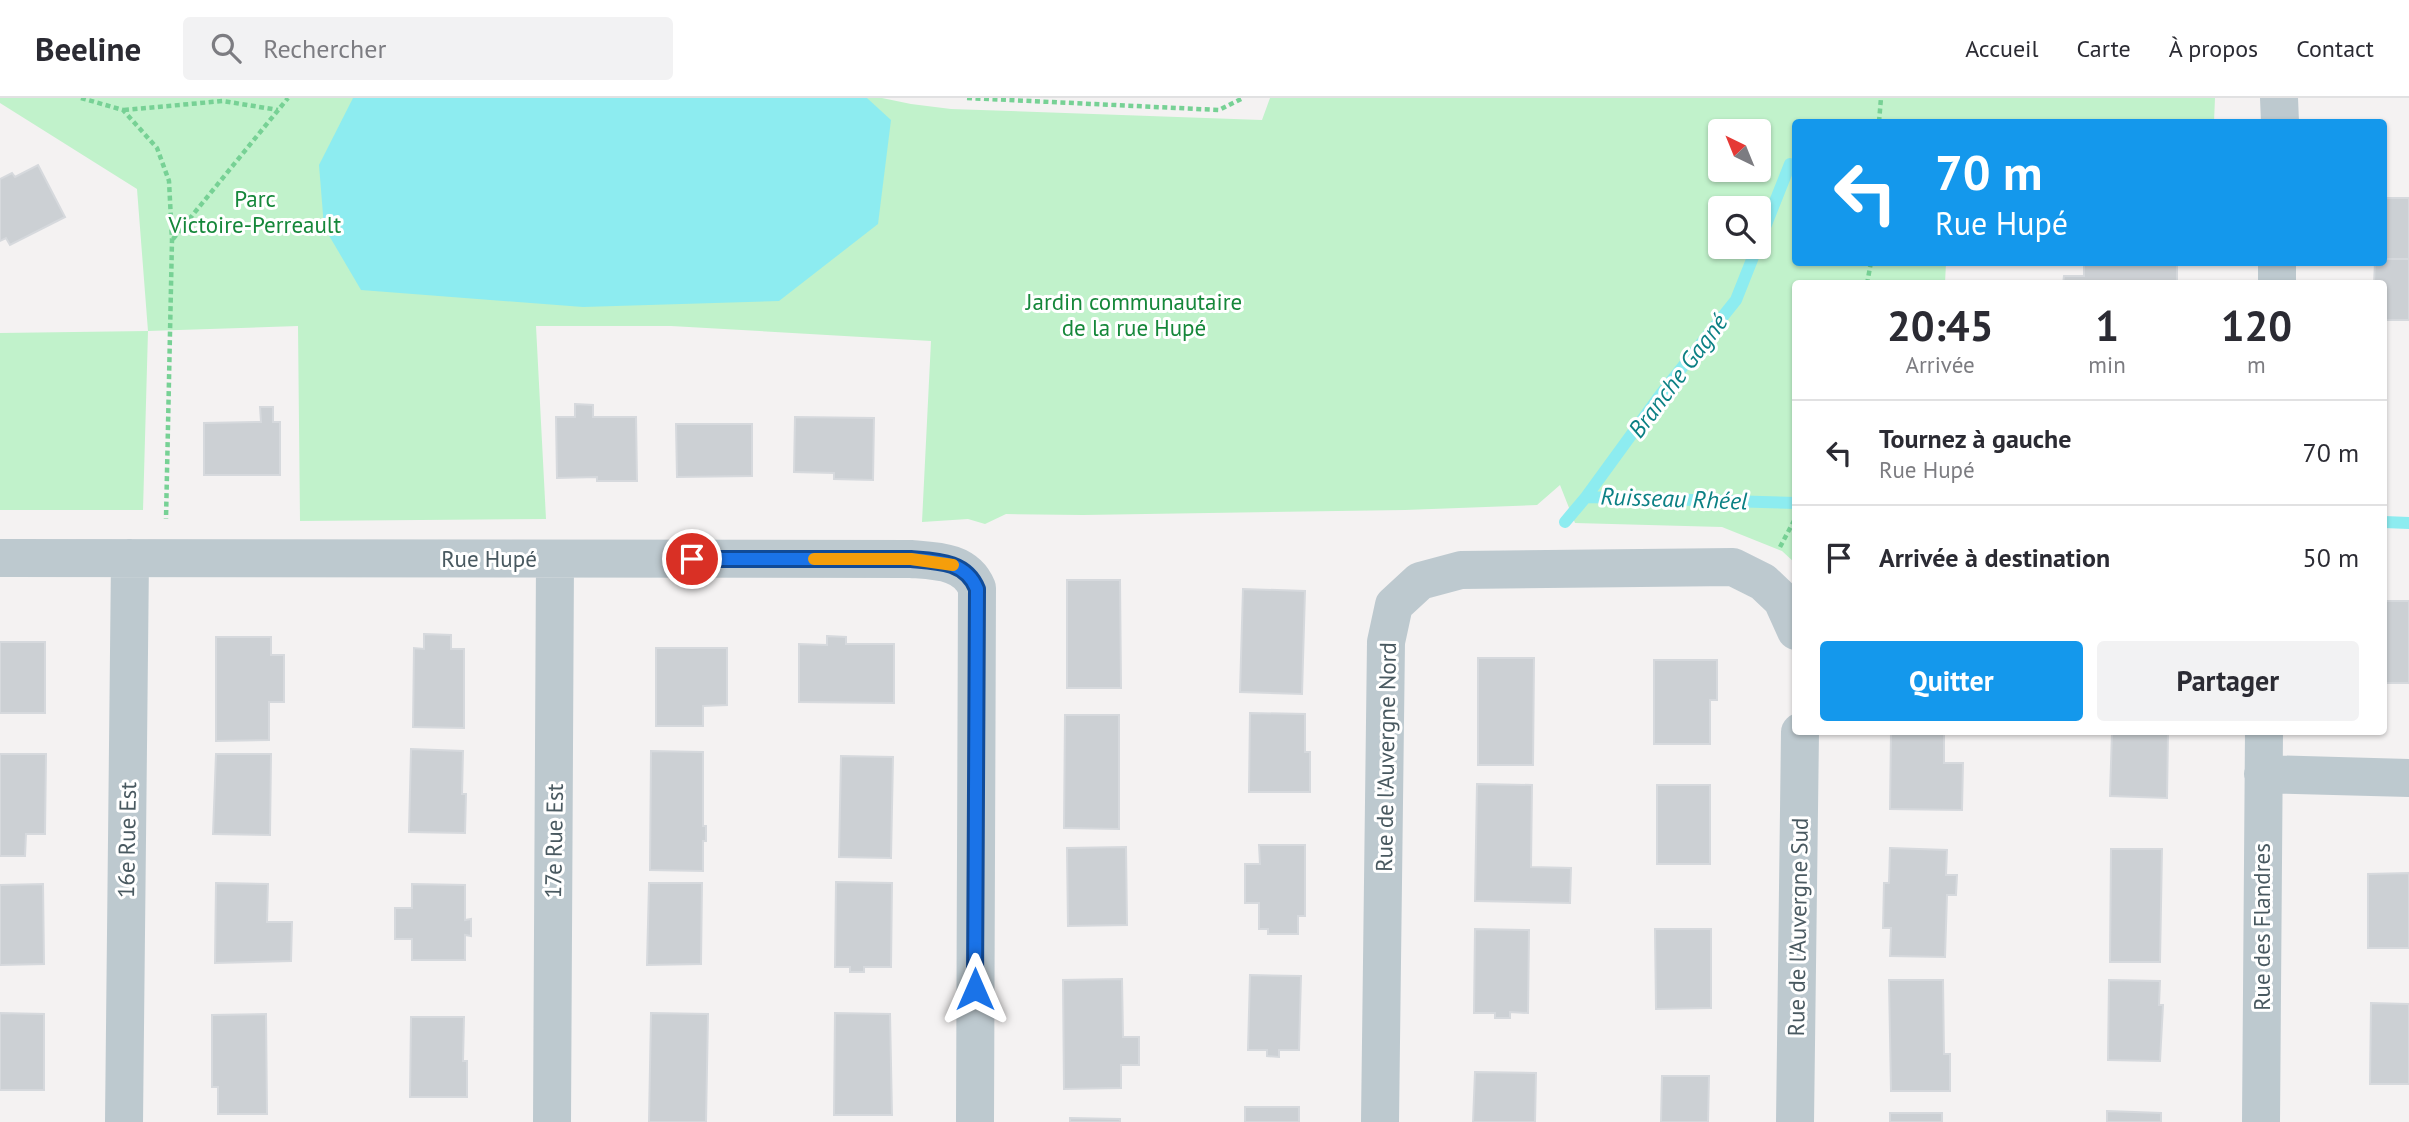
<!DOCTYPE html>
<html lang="fr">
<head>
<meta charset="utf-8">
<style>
  :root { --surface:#fff; --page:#f2f2f3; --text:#2b2b33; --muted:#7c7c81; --line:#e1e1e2; --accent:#1498ec }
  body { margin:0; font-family:"PT Sans",sans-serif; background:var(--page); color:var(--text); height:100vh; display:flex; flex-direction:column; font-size:26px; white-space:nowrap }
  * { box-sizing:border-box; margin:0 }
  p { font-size:23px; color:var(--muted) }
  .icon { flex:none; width:38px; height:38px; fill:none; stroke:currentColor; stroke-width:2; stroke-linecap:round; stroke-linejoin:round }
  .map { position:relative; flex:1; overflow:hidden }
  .details { position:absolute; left:1792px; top:182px; width:595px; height:455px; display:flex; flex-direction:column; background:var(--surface); border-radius:7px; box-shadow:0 2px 5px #0004 }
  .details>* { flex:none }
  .banner { position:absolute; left:1792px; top:21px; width:595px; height:147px; border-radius:7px; box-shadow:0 2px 5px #0004; background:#1498ec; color:#fff; overflow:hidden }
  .needle { width:46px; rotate:317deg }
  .buttons { position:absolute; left:1708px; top:21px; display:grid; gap:14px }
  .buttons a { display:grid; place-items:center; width:63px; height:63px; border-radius:7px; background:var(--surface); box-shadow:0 2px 5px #0004; font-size:35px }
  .pin { position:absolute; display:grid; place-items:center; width:60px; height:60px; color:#fff; margin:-30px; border:4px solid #fff; border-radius:50%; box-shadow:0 2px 7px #0007 }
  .me { position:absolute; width:77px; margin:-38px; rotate:0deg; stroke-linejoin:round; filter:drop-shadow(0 0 5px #0008) }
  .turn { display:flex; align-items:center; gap:24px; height:147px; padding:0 28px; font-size:32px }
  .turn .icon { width:91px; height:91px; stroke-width:2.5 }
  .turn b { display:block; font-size:49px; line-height:60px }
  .eta { display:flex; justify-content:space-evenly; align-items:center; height:119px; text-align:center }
  .eta b { font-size:42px; font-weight:700; line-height:49px }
  .cta { display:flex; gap:14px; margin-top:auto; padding:14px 28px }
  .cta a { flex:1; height:80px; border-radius:7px; background:var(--accent); color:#fff; font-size:28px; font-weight:700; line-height:80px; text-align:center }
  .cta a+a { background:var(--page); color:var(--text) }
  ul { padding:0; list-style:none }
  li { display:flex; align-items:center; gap:21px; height:105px; padding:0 28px; border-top:2px solid var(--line) }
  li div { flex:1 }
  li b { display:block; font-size:26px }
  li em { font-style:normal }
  header { display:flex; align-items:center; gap:42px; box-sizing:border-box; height:98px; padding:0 35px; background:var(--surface); border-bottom:2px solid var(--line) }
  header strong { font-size:33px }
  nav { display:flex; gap:38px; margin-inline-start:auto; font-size:24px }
  .search { width:490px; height:63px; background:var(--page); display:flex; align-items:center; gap:18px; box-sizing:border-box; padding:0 24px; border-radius:7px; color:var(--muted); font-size:26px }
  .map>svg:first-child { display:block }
</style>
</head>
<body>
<header>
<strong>Beeline</strong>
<div class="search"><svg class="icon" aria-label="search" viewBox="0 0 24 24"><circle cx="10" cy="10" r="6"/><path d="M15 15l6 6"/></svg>Rechercher</div>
<nav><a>Accueil</a><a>Carte</a><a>À propos</a><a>Contact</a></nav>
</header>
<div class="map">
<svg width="2409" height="1024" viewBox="0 0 2409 1024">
  <rect width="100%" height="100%" fill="#f4f2f2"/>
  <path fill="#c1f2cb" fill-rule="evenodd" d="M0 0H882L911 6 951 11 1262 22 1270 0H2215L2214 24H1796V164L1946 165 1945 185 1796 186 1795 465 1782 453 1722 429 1575 425 1560 387 1537 407 1405 412 1083 417 1006 416 985 426 968 421 922 424 931 243 671 228H536L546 421 300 423 298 228 148 233 143 412H0V235L148 233 137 91 0 5ZM1720 33H1759V72H1720ZM1720 110H1759V149H1720Z"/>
  <path fill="#8decf0" d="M353 0H867L891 22 878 126 779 203 583 209 361 192 324 129 319 67Z"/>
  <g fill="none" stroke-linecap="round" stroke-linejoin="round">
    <path stroke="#8decf0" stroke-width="12" d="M1759 144 1790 66
      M1586 399 1661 296 1736 202 1757 149
      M1565 424 1586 399 1796 405
      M2384 424 2409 425"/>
  </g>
  <path fill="#ccd0d4" stroke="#d6d9dd" stroke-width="2" d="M38 67 65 119 10 147 6 140 0 143V81L12 75 15 79Z
    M2384 100H2409V161H2384Z
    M2384 161H2409V222H2384V186H2374L2375 164H2384Z
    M2084 164H2177V186H2063L2064 178H2084Z
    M575 306 593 307V319H636L637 383H597V379L557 380 556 319H575Z
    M260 309H273V324H280V377H204V325L261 324Z
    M795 319 874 320 873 382 834 381V375L794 374Z
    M676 326H752V378L677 379Z
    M1067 482H1120L1121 590H1067Z
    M1243 491 1305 493 1302 596 1240 594Z
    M2384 503H2409V585H2384Z
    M424 536 451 537V551H464V630L413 629 414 550 424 551Z
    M827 538 846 539V546H894V605L799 604V546L827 547Z
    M216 539H271V557H284V604H269V642L216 643Z
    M0 544H45V615H0Z
    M656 550H727V607L703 608V628H656Z
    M1478 560H1534L1533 667H1478Z
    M1654 562H1717V602H1710V646H1654Z
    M1250 615 1305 616V654H1310V694H1249Z
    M1065 617H1119V731L1064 730Z
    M1891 634H1944V665H1963L1962 712 1890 711Z
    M2112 634H2168L2167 700 2110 698Z
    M411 651 463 653 462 696H466L465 735 409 734Z
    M651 653 703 654V728H706V743H703V773L650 772Z
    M0 656H46L45 736H26L25 758H0Z
    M216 656H271L270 737 213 736Z
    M841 658 893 659 891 760 839 759Z
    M1477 686 1532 687 1531 769 1571 770 1570 805 1475 803Z
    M1657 687H1710V766H1657Z
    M1259 747H1305V818H1298V836H1268V831H1259V805H1245V766H1260Z
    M1126 749 1127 827 1068 828 1067 750Z
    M1890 750 1947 752 1946 777H1957L1956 797H1947L1945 859 1890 858 1891 830H1883L1884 785H1889Z
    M2111 751H2162L2160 864H2110Z
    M2409 775V850H2368V776Z
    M836 784 892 785 891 869H864V874H850V869H835Z
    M216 785 268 786 267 824H292L291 863 215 865Z
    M649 785H702L701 866 647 867Z
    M43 786 44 866 0 867V787Z
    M412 786 465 787V822L471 821V838L465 837V862H412V841H395V810H412Z
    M1475 831 1529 832 1528 915 1510 914V920H1495V915H1474Z
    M1655 831H1711V910L1656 911Z
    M1250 877 1301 878 1299 952H1279V959L1267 958V952H1248Z
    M1122 881 1123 939H1139V967H1121V990L1064 991 1063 882Z
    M1889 882H1943L1944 956H1950V993H1891Z
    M2109 882 2160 883 2159 907H2163L2160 963 2108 962Z
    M2371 905 2409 906V986H2370Z
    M0 915 44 916V992H0Z
    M651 915 708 916 706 1024H649Z
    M835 915 890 916 892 1017H834Z
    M266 916 267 1016H218V989H212V917Z
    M411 919H464L463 963H467V999H410Z
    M1475 974 1536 975 1535 1024H1473Z
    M1662 978H1709L1708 1024H1661Z
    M1245 1009H1299V1024H1245Z
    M2107 1013 2161 1015V1024H2107Z
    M1890 1015H1942V1024H1890Z
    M1070 1020 1120 1021V1024H1070Z"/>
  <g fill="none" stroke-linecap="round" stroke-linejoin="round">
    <path stroke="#77d195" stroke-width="4.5" stroke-dasharray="5 3.5" stroke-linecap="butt" d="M81 0 123 12 157 50 169 83 172 142 166 421
      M967 0 1219 12 1243 0
      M124 12 223 3 278 12
      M1879 24 1881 0
      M173 141 288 0
      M1867 186 1871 164
      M1780 449 1796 419"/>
    <path stroke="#bdc9cf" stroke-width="38" d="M2279 0 2280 24
      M2277 186V164
      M0 460 911 461C937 463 966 463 977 490L975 1024
      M2263 676 2409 680
      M124 1024 130 460
      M552 1024 555 462
      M1380 1024 1386 544 1394 507 1420 483 1461 472 1733 469 1763 484 1782 502 1796 533
      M1795 1024 1800 634
      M2261 1024 2264 634"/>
  </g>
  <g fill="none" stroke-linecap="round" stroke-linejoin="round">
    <g stroke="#114b97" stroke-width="18">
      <path id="route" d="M692 461H911C937 463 966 463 977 491L975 891"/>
    </g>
    <use href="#route" stroke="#1a73e8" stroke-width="12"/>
    <path stroke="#f59e0b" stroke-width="12" d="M814 461H911L953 467"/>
  </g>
  <g text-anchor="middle" stroke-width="6" stroke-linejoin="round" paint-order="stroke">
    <g font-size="23" fill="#15873a" stroke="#fff">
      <text x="255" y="109">Parc<tspan x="255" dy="26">Victoire-Perreault</tspan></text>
      <text x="1134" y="212">Jardin communautaire<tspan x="1134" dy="26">de la rue Hupé</tspan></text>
    </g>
    <g font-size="23" fill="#495960" stroke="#fff">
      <text x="489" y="469">Rue Hupé</text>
      <text transform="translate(1386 659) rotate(-89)" y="8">Rue de l'Auvergne Nord</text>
      <text transform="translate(127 742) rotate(-89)" y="8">16e Rue Est</text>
      <text transform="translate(554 743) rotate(-89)" y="8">17e Rue Est</text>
      <text transform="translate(1798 829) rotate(-89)" y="8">Rue de l'Auvergne Sud</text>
      <text transform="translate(2262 829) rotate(-90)" y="8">Rue des Flandres</text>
    </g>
    <g font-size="24" font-style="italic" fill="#0b8084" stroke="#fff">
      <text transform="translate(1678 278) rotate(-53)" y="8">Branche Gagné</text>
      <text transform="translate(1674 401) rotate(2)" y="8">Ruisseau Rhéel</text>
    </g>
  </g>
</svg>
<div class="buttons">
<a><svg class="needle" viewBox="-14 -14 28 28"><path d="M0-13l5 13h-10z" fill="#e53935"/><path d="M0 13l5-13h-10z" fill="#7c7c81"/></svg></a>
<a><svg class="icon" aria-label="search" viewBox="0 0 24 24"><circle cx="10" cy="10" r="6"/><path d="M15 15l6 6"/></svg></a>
</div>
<div class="pin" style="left:692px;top:461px;background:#d93025"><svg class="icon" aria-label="arrive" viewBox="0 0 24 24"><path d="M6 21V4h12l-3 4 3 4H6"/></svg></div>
<svg class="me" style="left:975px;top:891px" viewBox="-20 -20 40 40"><path d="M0-17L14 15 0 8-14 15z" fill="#1a73e8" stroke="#fff" stroke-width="4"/></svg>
<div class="banner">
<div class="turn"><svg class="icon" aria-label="left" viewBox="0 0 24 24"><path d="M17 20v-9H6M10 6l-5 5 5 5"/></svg><div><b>70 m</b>Rue Hupé</div></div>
</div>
<section class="details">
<div class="eta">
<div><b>20:45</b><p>Arrivée</p></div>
<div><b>1</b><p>min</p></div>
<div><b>120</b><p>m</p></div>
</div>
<ul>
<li><svg class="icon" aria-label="left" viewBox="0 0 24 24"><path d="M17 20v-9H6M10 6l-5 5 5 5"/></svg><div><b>Tournez à gauche</b><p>Rue Hupé</p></div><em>70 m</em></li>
<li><svg class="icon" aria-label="arrive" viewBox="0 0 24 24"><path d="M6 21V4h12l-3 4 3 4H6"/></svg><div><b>Arrivée à destination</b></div><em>50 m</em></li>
</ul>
<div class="cta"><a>Quitter</a><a>Partager</a></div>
</section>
</div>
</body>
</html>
